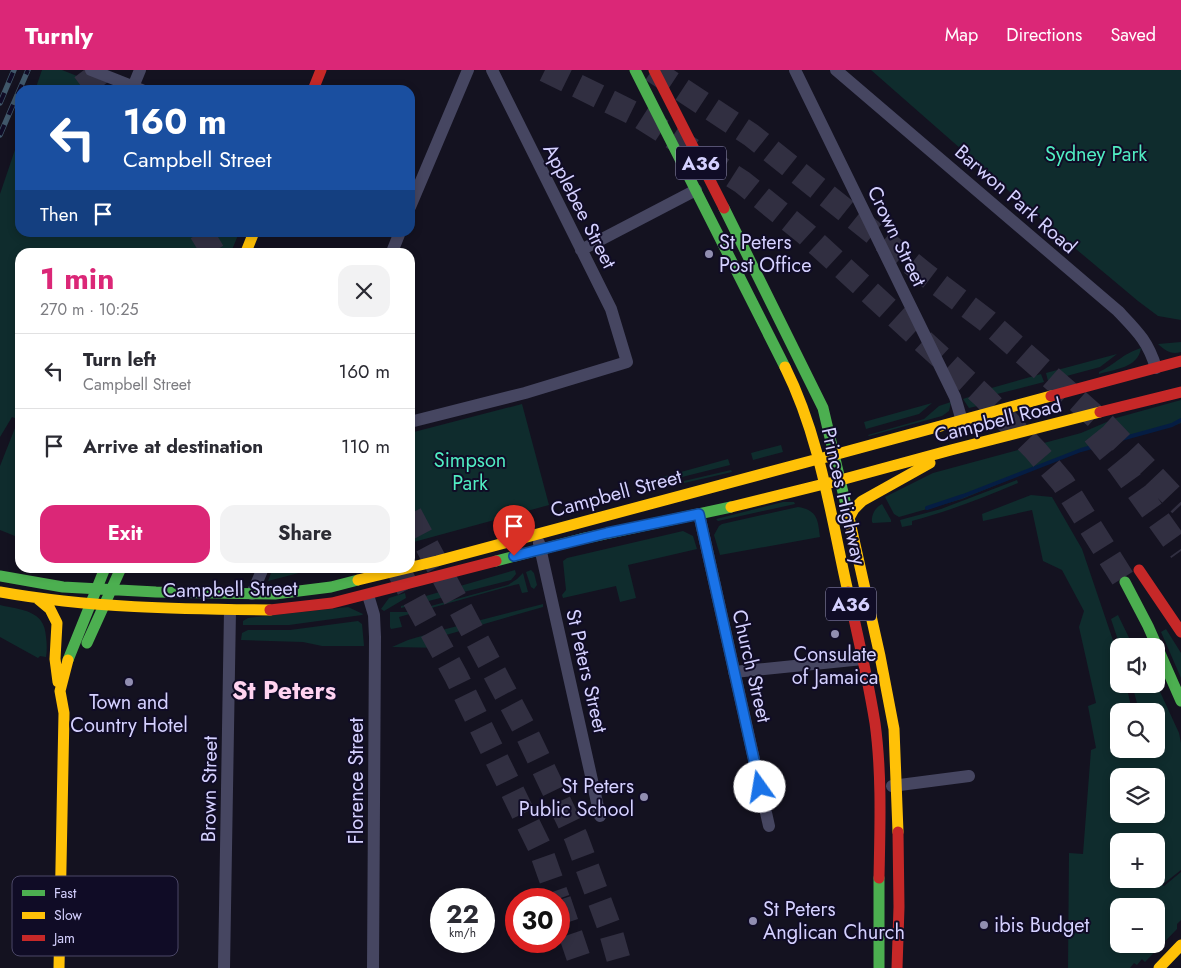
<!DOCTYPE html>
<html lang="en">
<head>
<meta charset="utf-8">
<style>
  :root { --surface:#fff; --page:#f2f2f3; --text:#2b2b33; --muted:#7c7c81; --line:#e1e1e2; --accent:#db2777 }
  body { margin:0; font-family:Jost,sans-serif; background:var(--page); color:var(--text); height:100vh; display:flex; flex-direction:column; font-size:19px; white-space:nowrap }
  * { box-sizing:border-box; margin:0 }
  p { font-size:16px; color:var(--muted) }
  .icon { flex:none; width:28px; height:28px; fill:none; stroke:currentColor; stroke-width:2; stroke-linecap:round; stroke-linejoin:round }
  .map { position:relative; flex:1; overflow:hidden }
  .side { position:absolute; left:15px; top:178px; width:400px; height:325px; display:flex; flex-direction:column; background:var(--surface); border-radius:15px; box-shadow:0 2px 8px #0003 }
  .side>* { flex:none }
  .top-card { position:absolute; left:15px; top:15px; width:400px; height:152px; border-radius:15px; box-shadow:0 2px 8px #0003; background:#1a4fa0; color:#fff; overflow:hidden }
  .tools { position:absolute; left:1110px; top:568px; display:grid; gap:10px }
  .tools a { display:grid; place-items:center; width:55px; height:55px; border-radius:10px; background:var(--surface); box-shadow:0 2px 8px #0003; font-size:25px }
  .speed { position:absolute; left:430px; top:818px; display:flex; gap:10px; font-size:25px; font-weight:700; text-align:center }
  .speed>* { display:grid; place-content:center; width:65px; height:65px; border-radius:50%; background:var(--surface); box-shadow:0 2px 8px #0003; line-height:1 }
  .speed small { font-size:12px; font-weight:400 }
  .speed .limit { border:8px solid #d22; background:#fff; color:#111 }
  .pin { position:absolute; display:grid; place-items:center; width:42px; height:42px; color:#fff; margin:-51px -21px; border-radius:50% 50% 50% 0; rotate:-45deg; box-shadow:0 0 5px #0007 }
  .pin .icon { rotate:45deg }
  .me { position:absolute; width:55px; margin:-28px; rotate:347deg; stroke-linejoin:round; filter:drop-shadow(0 0 4px #0008) }
  .turn { display:flex; align-items:center; gap:18px; height:105px; padding:0 25px; font-size:22px }
  .turn .icon { width:65px; height:65px; stroke-width:2.5 }
  .turn b { display:block; font-size:35px; line-height:42px }
  .then { display:flex; align-items:center; height:48px; padding:0 25px; background:#0003; gap:10px; font-size:19px }
  .round { display:grid; place-items:center; flex:none; width:52px; height:52px; border-radius:15px; background:var(--page) }
  .summary { display:flex; align-items:center; justify-content:space-between; height:85px; padding:0 25px }
  h1 { font-size:30px; font-weight:700; line-height:38px; color:var(--accent) }
  .cta { display:flex; gap:10px; margin-top:auto; padding:10px 25px }
  .cta a { flex:1; height:58px; border-radius:15px; background:var(--accent); color:#fff; font-size:20px; font-weight:700; line-height:58px; text-align:center }
  .cta a+a { background:var(--page); color:var(--text) }
  ul { padding:0; list-style:none }
  li { display:flex; align-items:center; gap:15px; height:75px; padding:0 25px; border-top:1px solid var(--line) }
  li div { flex:1 }
  li b { display:block; font-size:19px }
  li em { font-style:normal }
  header { display:flex; align-items:center; gap:30px; box-sizing:border-box; height:70px; padding:0 25px; background:var(--accent); color:#fff }
  header strong { font-size:24px }
  nav { display:flex; gap:28px; margin-inline-start:auto; font-size:18px }
  .map>svg:first-child { display:block }
</style>
</head>
<body>
<header>
<strong>Turnly</strong>
<nav><a>Map</a><a>Directions</a><a>Saved</a></nav>
</header>
<div class="map">
<svg width="1181" height="898" viewBox="0 0 1181 898">
  <rect width="100%" height="100%" fill="#141220"/>
  <path fill="#0f2c2d" fill-rule="evenodd" d="M42 0H62L112 20H35Z
    M871 0H1181V250L1158 246 1138 231 1058 164Z
    M20 65V162L239 163 231 182H20V350L12 347 0 367V124Z
    M1181 272V282C1171 285 1166 281 1158 274Z
    M1141 278C1138 298 1115 299 1099 304V302C1116 294 1122 284 1141 278Z
    M1117 284 1100 297 1048 311 1046 303Z
    M1041 304 1044 312 997 324 990 323 988 319Z
    M975 325 979 326 986 331V334L969 338 963 329Z
    M1181 330V353L1176 355 1096 376 1055 391 962 429 899 447 894 444 885 427 933 403 1081 363 1116 348Z
    M951 332 949 341 942 346 869 366 868 365 924 349 939 336Z
    M932 333 919 344 866 359 864 352Z
    M522 334 549 435 410 473V363Z
    M15 358 20 360V468L0 460V396Z
    M781 375 783 382 753 390 751 383Z
    M728 389 730 395 682 407 681 402Z
    M731 400 732 402 684 413V411Z
    M674 404 675 409 654 414 653 409Z
    M1017 410 1018 413C983 428 949 441 912 451V455L902 457 900 450 941 439Z
    M1031 425 1052 427 1082 479 1119 588V614H1126L1132 641H1119V679H1156V641H1139L1132 614 1156 613 1179 663 1181 673V800L1162 815 1164 816 1181 802V850L1177 854V859L1145 892 1142 889 1137 895 1134 893 1130 898H1068L1069 783 1083 784 1091 680 1096 678 1088 636 1096 633 1079 557 1084 541 1062 500 1043 491 1032 440 983 451 982 444ZM1119 706H1156V744H1119ZM1119 771H1156V809H1119ZM1156 836V874H1119V836Z
    M783 432H794L795 434 718 451 716 449Z
    M882 434 891 450V452L873 453 872 452C871 444 876 437 882 434Z
    M798 437C818 440 818 451 820 467L720 485 714 465 719 456 722 454Z
    M683 461 693 466 697 479 628 495 636 528 620 532 616 516 563 528 562 525 566 520 563 491 567 488Z
    M273 498H318L268 511Z
    M515 500 516 504 511 510 401 538V536L410 534 419 528Z
    M531 500 534 503 537 515 534 519 531 517 526 502Z
    M523 503 528 522 522 523 519 514 514 515 399 547 402 557 391 559 390 557V542H409L508 515 517 509Z
    M405 523 406 528 384 541 381 539 389 528Z
    M543 534V537L446 565V578L392 577 408 570 442 560Z
    M0 535C21 540 45 540 46 567 47 574 47 581 46 587L40 586 38 588 0 567Z
    M348 537 363 544 362 545 289 555H243V551L248 548Z
    M1118 545 1133 576H1120L1111 549Z
    M358 551 362 554 364 576H322L303 572 241 570 242 563 248 560H290Z
    M1166 559 1181 583V608L1161 562Z"/>
  <g fill="none" stroke-linecap="round" stroke-linejoin="round">
    <path stroke="#051d43" stroke-width="4" d="M927 438 963 426 1081 380 1172 355 1181 350"/>
    <path stroke="#312f41" stroke-width="24" stroke-dasharray="24 12" stroke-linecap="butt" d="M84 0 99 20
      M545 0 639 46 742 112 805 163 983 326 1035 380 1063 413 1125 512
      M652 0 751 65 926 205 987 251 1105 355 1181 435
      M201 162 213 182
      M1094 364 1120 396 1181 481
      M410 444 526 662 576 767 610 859 621 898
      M397 498 456 606 540 778 558 829
      M559 830 582 898"/>
    <path stroke="#464661" stroke-width="12" d="M91 0 142 20
      M795 0 955 327 962 351
      M836 0 1118 241C1137 261 1148 271 1156 298
      M133 17 140 0
      M410 137 468 0
      M581 180 696 120
      M392 182 400 162
      M410 352 525 323 627 292 611 239 492 0
      M699 444 769 756
      M539 473 600 746
      M252 524 263 498
      M368 525 374 545 375 567 373 898
      M734 602 863 589
      M892 716 969 706
      M224 898 230 540"/>
    <path stroke="#4caf50" stroke-width="11" d="M635 0 785 297
      M724 138 823 338 850 452
      M496 491 581 469 731 437
      M0 506 63 517 156 522 275 524 331 517 358 510
      M1125 512 1148 556 1181 631
      M87 573 121 498
      M68 590 105 498
      M879 898V808"/>
    <path stroke="#ffc107" stroke-width="11" d="M246 182 254 162
      M785 297C820 367 831 447 848 522
      M819 389 1051 326
      M826 414 951 380 1100 342
      M731 437 824 414
      M849 448 854 439 862 431 930 393
      M850 452 880 586 894 659 898 762
      M358 510 437 491 818 389
      M0 522C89 538 180 539 270 540
      M38 529 50 539 57 553 55 589 58 612
      M59 898 64 643 60 621 68 590
      M1159 898 1181 875"/>
    <path stroke="#c62828" stroke-width="11" d="M654 0 724 138
      M313 20 321 0
      M1051 326 1181 291
      M1100 342 1181 322
      M1139 500 1181 562
      M848 522C858 566 868 609 875 653 882 704 880 757 879 808
      M270 540 332 533 496 491
      M897 898 899 837 898 762"/>
    <g stroke="#40576a" stroke-width="5.5">
      <path id="rail" d="M0 33 14 0
        M0 65 28 0"/>
    </g>
    <use href="#rail" stroke="#100c26" stroke-width="4" stroke-dasharray="11" stroke-linecap="butt"/>
  </g>
  <g fill="none" stroke-linecap="round" stroke-linejoin="round">
    <g stroke="#114b97" stroke-width="12">
      <path id="route" d="M514 486 607 463 699 444 760 717"/>
    </g>
    <use href="#route" stroke="#1a73e8" stroke-width="9"/>
  </g>
  <g fill="#918eb1" stroke="#100c26" stroke-width="2">
    <circle cx="709" cy="184" r="5"/>
    <circle cx="835" cy="564" r="5"/>
    <circle cx="129" cy="612" r="5"/>
    <circle cx="644" cy="727" r="5"/>
    <circle cx="753" cy="851" r="5"/>
    <circle cx="984" cy="855" r="5"/>
  </g>
  <g text-anchor="middle" stroke-width="4" stroke-linejoin="round" paint-order="stroke">
    <g fill="#100c26" stroke="#9a96be" stroke-width="1">
      <rect x="676" y="76.5" width="50" height="33" rx="4"/>
      <rect x="826" y="517.5" width="50" height="33" rx="4"/>
    </g>
    <g font-size="19" font-weight="bold" fill="#d5d1ff">
      <text x="701" y="100">A36</text>
      <text x="851" y="541">A36</text>
    </g>
    <g font-size="20" fill="#50ecc2" stroke="#100c26">
      <text x="1096" y="91">Sydney Park</text>
      <text x="470" y="397">Simpson<tspan x="470" dy="23">Park</tspan></text>
    </g>
    <g font-size="20" fill="#d5d1ff" stroke="#100c26">
      <text transform="translate(1016 129) rotate(41)" y="7">Barwon Park Road</text>
      <text transform="translate(580 136) rotate(63)" y="7">Applebee Street</text>
      <text transform="translate(897 166) rotate(64)" y="7">Crown Street</text>
      <text transform="translate(998 350) rotate(-14)" y="7">Campbell Road</text>
      <text transform="translate(616 423) rotate(-15)" y="7">Campbell Street</text>
      <text transform="translate(844 426) rotate(77)" y="7">Princes Highway</text>
      <text transform="translate(230 519) rotate(-1)" y="7">Campbell Street</text>
      <text transform="translate(752 596) rotate(77)" y="7">Church Street</text>
      <text transform="translate(587 601) rotate(77)" y="7">St Peters Street</text>
      <text transform="translate(356 711) rotate(-90)" y="7">Florence Street</text>
      <text transform="translate(209 719) rotate(-89)" y="7">Brown Street</text>
    </g>
    <g font-size="20" fill="#d5d1ff" stroke="#100c26" text-anchor="start">
      <text x="719" y="179">St Peters<tspan x="719" dy="23">Post Office</tspan></text>
      <text x="835" y="591" text-anchor="middle">Consulate<tspan x="835" dy="23">of Jamaica</tspan></text>
      <text x="129" y="639" text-anchor="middle">Town and<tspan x="129" dy="23">Country Hotel</tspan></text>
      <text x="634" y="723" text-anchor="end">St Peters<tspan x="634" dy="23">Public School</tspan></text>
      <text x="763" y="846">St Peters<tspan x="763" dy="23">Anglican Church</tspan></text>
      <text x="994" y="862">ibis Budget</text>
    </g>
    <g font-size="25" font-weight="bold" fill="#ffd3f0" stroke="#100c26">
      <text x="284" y="629">St Peters</text>
    </g>
  </g>
  <rect x="12" y="806" width="166" height="80" rx="8" fill="#100c26" stroke="#4b4767" stroke-width="1"/>
  <rect x="22" y="820" width="23" height="6" fill="#4caf50"/>
  <rect x="22" y="842" width="23" height="7" fill="#ffc107"/>
  <rect x="22" y="865" width="23" height="6" fill="#c62828"/>
  <g font-size="14" fill="#d5d1ff">
    <text x="54" y="828">Fast</text>
    <text x="54" y="850">Slow</text>
    <text x="54" y="873">Jam</text>
  </g>
</svg>
<div class="tools">
<a><svg class="icon" aria-label="sound" viewBox="0 0 24 24"><path d="M4 9h4l5-4v14l-5-4H4zM17 9q2 3 0 6"/></svg></a>
<a><svg class="icon" aria-label="search" viewBox="0 0 24 24"><circle cx="10" cy="10" r="6"/><path d="M15 15l6 6"/></svg></a>
<a><svg class="icon" aria-label="layers" viewBox="0 0 24 24"><path d="M12 4l9 5-9 5-9-5zM3 14l9 5 9-5"/></svg></a>
<a>+</a>
<a>−</a>
</div>
<div class="speed"><div>22<small>km/h</small></div><div class="limit">30</div></div>
<div class="pin" style="left:514px;top:486px;background:#d93025"><svg class="icon" aria-label="arrive" viewBox="0 0 24 24"><path d="M6 21V4h12l-3 4 3 4H6"/></svg></div>
<svg class="me" style="left:760px;top:717px" viewBox="-20 -20 40 40"><circle r="19" fill="#fff"/><path d="M0-13L10 11 0 6-10 11z" fill="#1a73e8"/></svg>
<div class="top-card">
<div class="turn"><svg class="icon" aria-label="left" viewBox="0 0 24 24"><path d="M17 20v-9H6M10 6l-5 5 5 5"/></svg><div><b>160 m</b>Campbell Street</div></div>
<div class="then">Then<svg class="icon" aria-label="arrive" viewBox="0 0 24 24"><path d="M6 21V4h12l-3 4 3 4H6"/></svg></div>
</div>
<section class="side">
<div class="summary"><div><h1>1 min</h1><p>270 m · 10:25</p></div><a class="round"><svg class="icon" aria-label="close" viewBox="0 0 24 24"><path d="M6 6l12 12M18 6L6 18"/></svg></a></div>
<ul>
<li><svg class="icon" aria-label="left" viewBox="0 0 24 24"><path d="M17 20v-9H6M10 6l-5 5 5 5"/></svg><div><b>Turn left</b><p>Campbell Street</p></div><em>160 m</em></li>
<li><svg class="icon" aria-label="arrive" viewBox="0 0 24 24"><path d="M6 21V4h12l-3 4 3 4H6"/></svg><div><b>Arrive at destination</b></div><em>110 m</em></li>
</ul>
<div class="cta"><a>Exit</a><a>Share</a></div>
</section>
</div>
</body>
</html>
